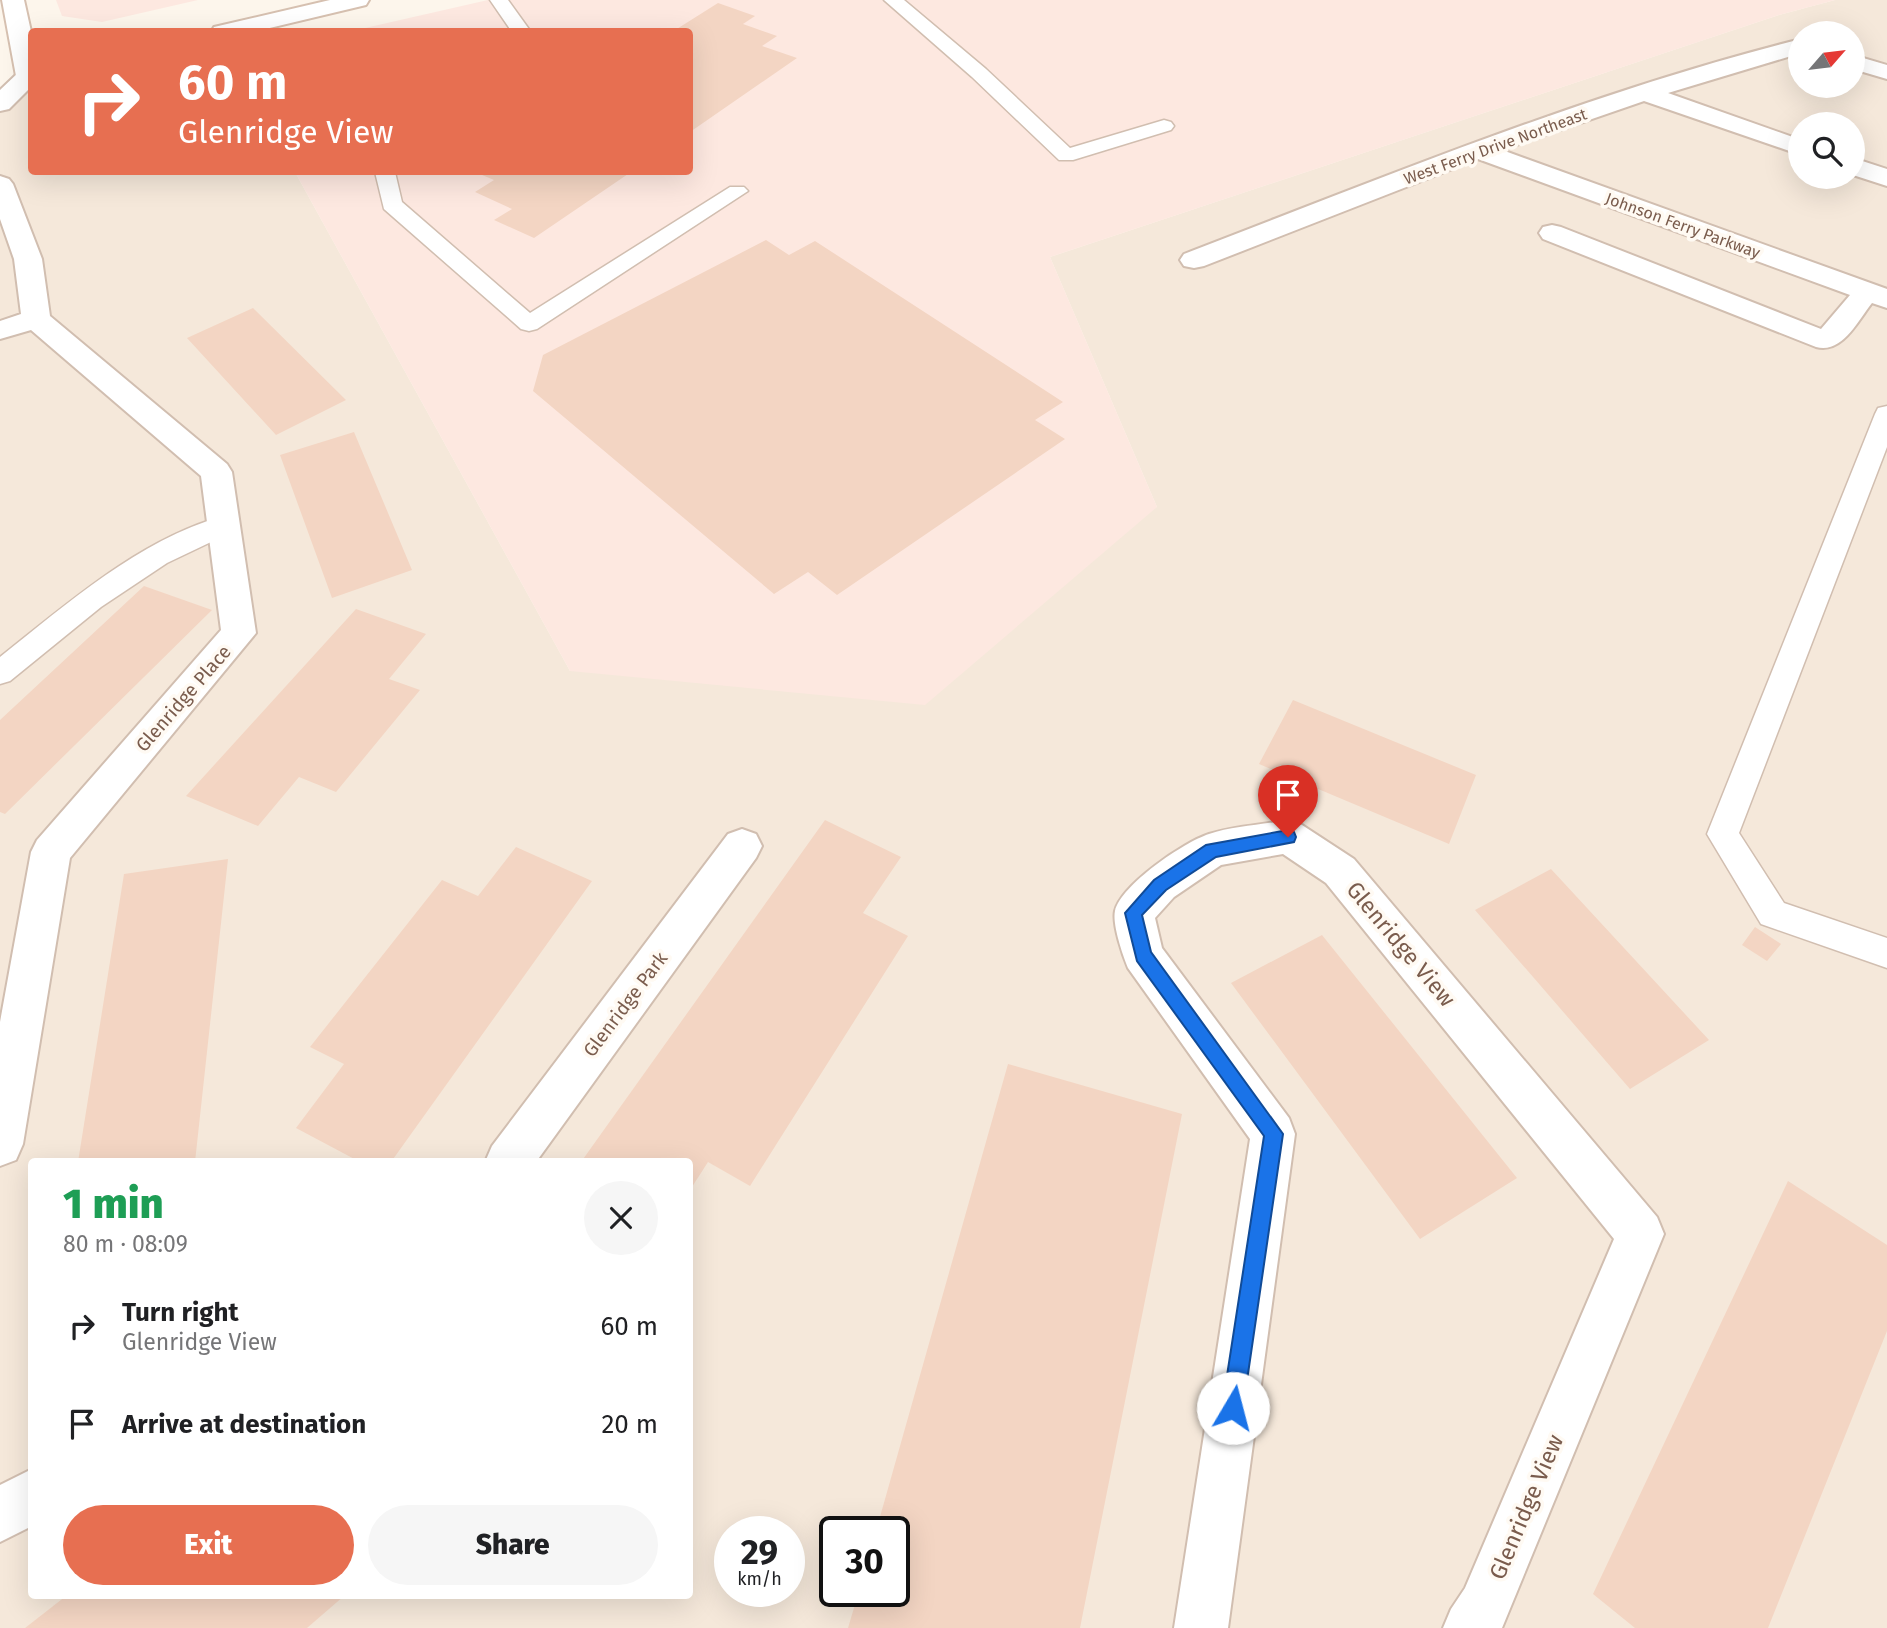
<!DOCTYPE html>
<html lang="en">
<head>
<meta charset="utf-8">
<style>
  :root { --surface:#fff; --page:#f6f6f6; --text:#202124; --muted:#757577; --accent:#e76f51 }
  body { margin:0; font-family:"Fira Sans",sans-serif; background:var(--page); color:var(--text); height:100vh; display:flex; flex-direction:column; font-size:26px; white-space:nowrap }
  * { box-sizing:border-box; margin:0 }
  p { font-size:23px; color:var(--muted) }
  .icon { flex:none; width:38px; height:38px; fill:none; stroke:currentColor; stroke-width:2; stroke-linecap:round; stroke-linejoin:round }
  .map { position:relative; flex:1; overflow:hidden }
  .side { position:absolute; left:28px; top:1158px; width:665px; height:441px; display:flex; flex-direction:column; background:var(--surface); border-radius:7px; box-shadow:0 7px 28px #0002 }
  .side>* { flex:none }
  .top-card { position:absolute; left:28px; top:28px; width:665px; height:147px; border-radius:7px; box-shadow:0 7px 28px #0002; background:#e76f51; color:#fff; overflow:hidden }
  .needle { width:46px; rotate:62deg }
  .controls { position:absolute; left:1788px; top:21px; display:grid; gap:14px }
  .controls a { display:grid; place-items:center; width:77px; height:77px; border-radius:50%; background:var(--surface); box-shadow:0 7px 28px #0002; font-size:35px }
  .speed { position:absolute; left:714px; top:1516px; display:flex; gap:14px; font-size:35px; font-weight:700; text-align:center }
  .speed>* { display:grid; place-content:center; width:91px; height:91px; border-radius:50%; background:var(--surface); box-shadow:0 7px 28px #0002; line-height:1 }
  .speed small { font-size:18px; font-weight:400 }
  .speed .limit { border:4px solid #111; border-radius:10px; background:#fff; color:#111 }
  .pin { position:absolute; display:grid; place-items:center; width:60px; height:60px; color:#fff; margin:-72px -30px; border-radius:50% 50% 50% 0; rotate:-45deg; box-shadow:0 0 7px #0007 }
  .pin .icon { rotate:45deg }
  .me { position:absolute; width:77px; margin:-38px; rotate:8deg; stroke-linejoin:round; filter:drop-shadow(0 0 5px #0008) }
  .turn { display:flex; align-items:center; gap:24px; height:147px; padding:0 35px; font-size:32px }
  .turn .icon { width:91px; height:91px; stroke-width:2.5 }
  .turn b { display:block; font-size:49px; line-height:60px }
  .round { display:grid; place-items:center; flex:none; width:74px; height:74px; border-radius:37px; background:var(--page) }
  .head { display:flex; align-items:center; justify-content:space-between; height:119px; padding:0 35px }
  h1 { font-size:42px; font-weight:800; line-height:52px; color:#1e9e55 }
  .action { display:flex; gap:14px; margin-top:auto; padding:14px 35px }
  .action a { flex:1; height:80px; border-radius:42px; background:var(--accent); color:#fff; font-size:28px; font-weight:800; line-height:80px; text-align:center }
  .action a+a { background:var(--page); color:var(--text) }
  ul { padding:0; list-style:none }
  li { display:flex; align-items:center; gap:21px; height:98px; padding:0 35px }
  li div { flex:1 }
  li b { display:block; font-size:26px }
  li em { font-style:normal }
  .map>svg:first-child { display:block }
</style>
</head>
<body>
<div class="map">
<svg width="1887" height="1628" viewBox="0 0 1887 1628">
  <rect width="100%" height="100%" fill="#fdf6ec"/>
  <path fill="#f5e8da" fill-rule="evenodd" d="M1835 0H1887V1628H0V90L31 92 32 172H295L570 671 1157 507 1050 257 1779 15ZM1801 33H1853V86H1801ZM1801 124H1853V177H1801ZM32 1162H690V1596H32ZM730 1531H789V1591H730ZM835 1531H894V1591H835Z"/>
  <path fill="#fde8e0" d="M56 0H198L102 22 62 16Z
    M488 0H1835L1779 15 1050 257 1157 507 925 705 570 671 295 172H690V32L352 31Z"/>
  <path fill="#f3d5c3" d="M718 3 755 16 743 24 777 36 762 46 797 58 690 132V32H672Z
    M475 172H631L534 238 494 220 512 209 475 192 494 180Z
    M766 240 789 255 815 241 1063 402 1035 420 1065 439 837 595 808 572 774 594 533 391 543 355Z
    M253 308 346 400 276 435 187 338Z
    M354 432 412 570 332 598 280 455Z
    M144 586 212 610 5 814 0 812V720Z
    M356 609 426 634 389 679 420 690 336 792 299 777 258 826 186 796Z
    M1293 700 1476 775 1449 844 1259 764Z
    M825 820 901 857 863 913 908 936 750 1186 708 1162 690 1190V1162H581Z
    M516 847 592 881 391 1162H360L296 1128 344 1064 310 1047 442 880 478 896Z
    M228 859 195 1162H78L124 874Z
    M1551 869 1709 1040 1630 1089 1475 910Z
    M1755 927 1781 944 1767 961 1742 945Z
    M1322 935 1517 1178 1420 1239 1231 983Z
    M1008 1064 1182 1114 1080 1628H848L859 1591H894V1531H876Z
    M1788 1181 1887 1245V1331L1768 1628H1635L1593 1594Z
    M66 1596H344L307 1628H25Z"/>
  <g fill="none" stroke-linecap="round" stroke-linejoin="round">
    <g stroke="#d1beb0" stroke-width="3">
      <path id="lane" d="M490 0H508L531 32H512Z
        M884 0H904L986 69 1070 148 1164 120 1171 122 1174 126 1171 130 1073 160H1059L972 77Z
        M375 172H395L402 202 530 313 730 187H744L748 191 537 329 529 331 521 329 384 209Z
        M1887 406V447L1739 833 1784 903 1887 938V968L1761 924 1707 834 1875 414 1878 408Z
        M223 516 232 518 236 525 232 532 167 563 101 607 10 681 0 684V657C68 603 139 540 223 516Z"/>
    </g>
    <g stroke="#d1beb0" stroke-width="4">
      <path id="street" d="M1801 39V53L1668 93 1801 140V155L1644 101 1502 150 1887 289V308L1872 303C1857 322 1842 354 1816 347L1543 239 1539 233 1543 227 1552 225 1561 227 1821 329 1850 295 1478 159 1204 266 1194 268 1184 266 1180 260 1184 254C1387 176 1590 92 1801 39Z
        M1853 55 1887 65V79L1853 69Z
        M28 69 32 70V86L9 109 0 111V90L20 71Z
        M1853 158 1887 169V186L1853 175Z
        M0 176 9 179 13 184 42 259 50 316 227 464 232 472 256 633 70 858 23 1144 16 1160 0 1166V1022L31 852 37 840 221 630 201 476 31 330 0 339V321L21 314 14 259 0 219Z
        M1288 820 1302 825 1354 859 1657 1217 1664 1234 1502 1628H1443L1451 1609 1465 1588 1614 1239 1326 883 1283 854 1221 865 1174 897 1155 918 1162 948 1289 1118 1295 1134 1228 1628H1174L1250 1139 1128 968C1123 956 1112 924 1115 911 1121 885 1184 842 1209 834 1233 826 1262 825 1288 820Z
        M742 829 756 834 762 846 756 858 536 1162H485L492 1146 728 834Z
        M32 1469V1526L0 1542V1485Z"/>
    </g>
    <g stroke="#d6c0b0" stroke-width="4">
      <path id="secondary" d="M2 0H24L32 36V82L20 81 16 76Z
        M330 0H369L366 5 253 32H211L214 27Z"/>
    </g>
    <use href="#lane" fill="#fff" fill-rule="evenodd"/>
    <use href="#street" fill="#fff" fill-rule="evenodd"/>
    <use href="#secondary" fill="#fff" fill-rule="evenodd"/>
  </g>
  <path fill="#1a73e8" stroke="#114b97" stroke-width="2" d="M1288 830 1294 832 1296 837 1294 842 1216 857 1166 890 1142 915 1151 952 1283 1134 1243 1408 1240 1416 1233 1419 1225 1416 1222 1408 1264 1136 1137 961 1125 913 1154 880 1206 845Z"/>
  <g text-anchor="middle" stroke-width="7" stroke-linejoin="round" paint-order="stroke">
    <g font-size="16" fill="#7a5c4d" stroke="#fffaf3">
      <text transform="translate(1495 146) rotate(-20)" y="6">West Ferry Drive Northeast</text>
      <text transform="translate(1683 225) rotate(20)" y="6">Johnson Ferry Parkway</text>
    </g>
    <g font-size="19" fill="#7a5c4d" stroke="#fffaf3">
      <text transform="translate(183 698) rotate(-49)" y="7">Glenridge Place</text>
      <text transform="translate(625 1004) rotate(-53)" y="7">Glenridge Park</text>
    </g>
    <g font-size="23" fill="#7a5c4d" stroke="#fffaf3">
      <text transform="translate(1401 944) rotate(50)" y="8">Glenridge View</text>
      <text transform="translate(1526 1507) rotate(-67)" y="8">Glenridge View</text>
    </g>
  </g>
</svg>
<div class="controls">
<a><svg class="needle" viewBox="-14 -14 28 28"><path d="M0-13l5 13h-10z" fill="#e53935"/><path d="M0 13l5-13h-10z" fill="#757577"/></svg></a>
<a><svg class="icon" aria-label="search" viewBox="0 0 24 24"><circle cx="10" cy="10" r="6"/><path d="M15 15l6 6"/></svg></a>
</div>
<div class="speed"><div>29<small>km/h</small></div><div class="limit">30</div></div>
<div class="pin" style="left:1288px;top:837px;background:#d93025"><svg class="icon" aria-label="arrive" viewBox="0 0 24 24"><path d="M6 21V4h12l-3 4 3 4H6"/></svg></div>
<svg class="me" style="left:1233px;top:1408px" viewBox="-20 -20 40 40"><circle r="19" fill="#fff"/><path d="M0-13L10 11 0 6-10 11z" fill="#1a73e8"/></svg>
<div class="top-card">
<div class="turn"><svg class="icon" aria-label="right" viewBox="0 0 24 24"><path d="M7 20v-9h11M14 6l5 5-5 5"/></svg><div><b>60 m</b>Glenridge View</div></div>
</div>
<section class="side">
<div class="head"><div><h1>1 min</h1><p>80 m · 08:09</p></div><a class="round"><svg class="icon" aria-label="close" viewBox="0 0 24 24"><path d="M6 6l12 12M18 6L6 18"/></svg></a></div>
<ul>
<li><svg class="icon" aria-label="right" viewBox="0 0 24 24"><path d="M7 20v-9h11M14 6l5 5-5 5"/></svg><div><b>Turn right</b><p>Glenridge View</p></div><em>60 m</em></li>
<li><svg class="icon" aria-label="arrive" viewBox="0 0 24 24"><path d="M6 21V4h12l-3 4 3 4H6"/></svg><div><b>Arrive at destination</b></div><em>20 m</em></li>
</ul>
<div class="action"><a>Exit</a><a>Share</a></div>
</section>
</div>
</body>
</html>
